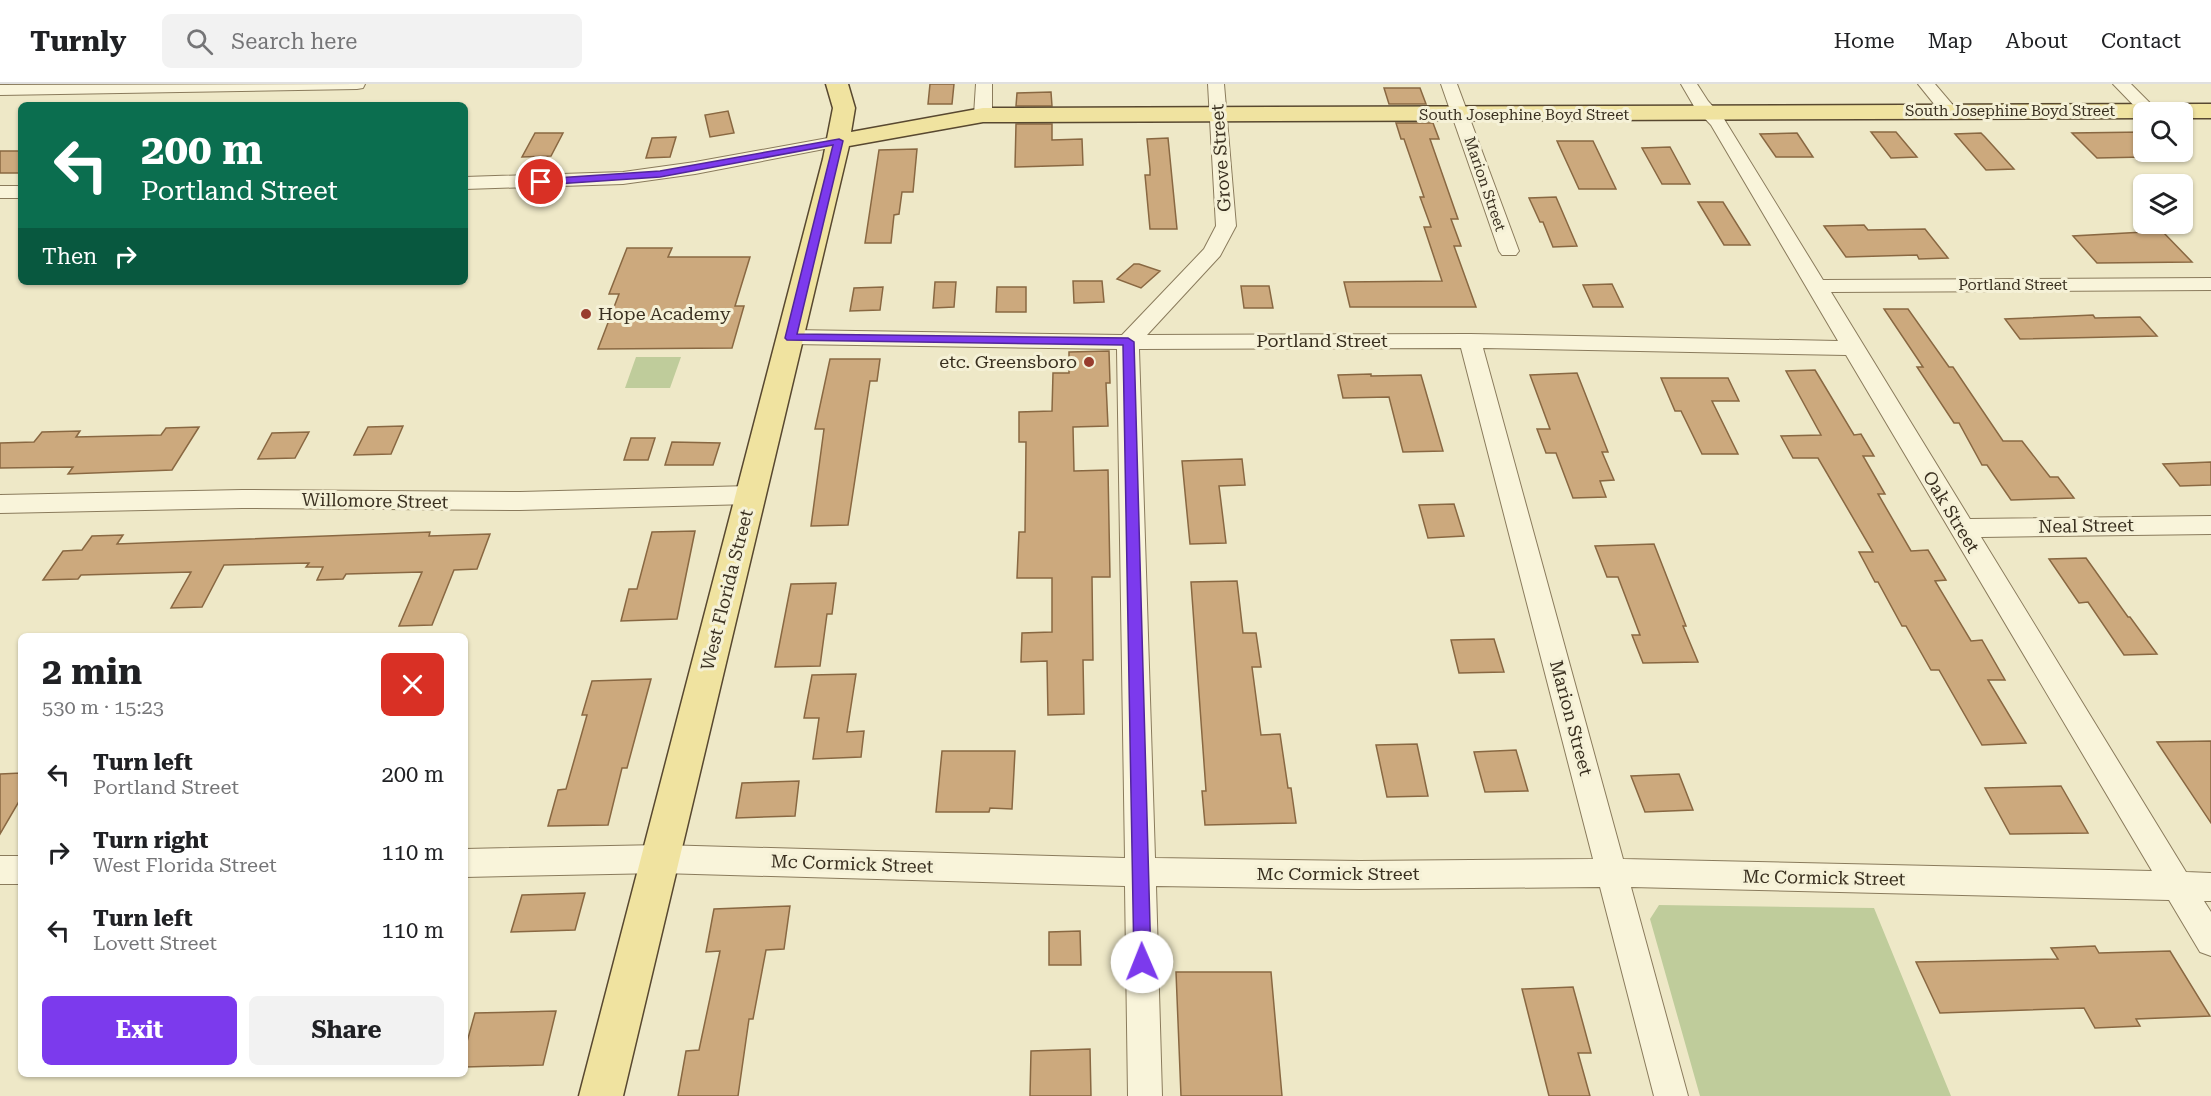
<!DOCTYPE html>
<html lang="en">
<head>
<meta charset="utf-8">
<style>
  :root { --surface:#fff; --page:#f2f2f2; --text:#202124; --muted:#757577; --line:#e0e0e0; --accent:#7c3aed }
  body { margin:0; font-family:"Roboto Serif",serif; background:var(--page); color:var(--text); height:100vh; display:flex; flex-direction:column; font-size:22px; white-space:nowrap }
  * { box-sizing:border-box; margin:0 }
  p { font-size:20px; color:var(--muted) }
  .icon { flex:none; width:33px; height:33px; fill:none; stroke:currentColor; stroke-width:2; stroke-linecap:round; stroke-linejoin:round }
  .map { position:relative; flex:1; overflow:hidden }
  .side { position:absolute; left:18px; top:549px; width:450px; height:444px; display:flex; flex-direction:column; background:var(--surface); border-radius:9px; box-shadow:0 2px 4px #0004 }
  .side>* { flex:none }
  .top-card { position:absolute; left:18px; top:18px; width:450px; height:183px; border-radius:9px; box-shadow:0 2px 4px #0004; background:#0b6e4f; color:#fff; overflow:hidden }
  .controls { position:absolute; left:2133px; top:18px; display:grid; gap:12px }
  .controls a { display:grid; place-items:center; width:60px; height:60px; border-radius:9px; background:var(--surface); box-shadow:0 2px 4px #0004; font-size:30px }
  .pin { position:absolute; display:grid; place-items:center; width:51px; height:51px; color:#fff; margin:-26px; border:3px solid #fff; border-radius:50%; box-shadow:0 2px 6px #0007 }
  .me { position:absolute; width:66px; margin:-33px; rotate:359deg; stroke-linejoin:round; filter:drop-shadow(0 0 4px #0008) }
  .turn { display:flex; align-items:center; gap:21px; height:126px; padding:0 24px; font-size:27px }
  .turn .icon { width:78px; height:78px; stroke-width:2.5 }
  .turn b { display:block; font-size:42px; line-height:51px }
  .then { display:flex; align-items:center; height:57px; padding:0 24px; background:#0003; gap:12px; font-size:22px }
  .round { display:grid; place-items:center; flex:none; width:63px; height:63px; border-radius:9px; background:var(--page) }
  .headline { display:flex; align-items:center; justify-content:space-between; height:102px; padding:0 24px }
  h1 { font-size:36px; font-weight:700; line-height:45px }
  .cta { display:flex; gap:12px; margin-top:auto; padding:12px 24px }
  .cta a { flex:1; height:69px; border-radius:9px; background:var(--accent); color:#fff; font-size:24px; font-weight:700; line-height:69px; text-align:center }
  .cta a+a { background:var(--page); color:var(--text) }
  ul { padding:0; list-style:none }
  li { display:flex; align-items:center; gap:18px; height:78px; padding:0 24px }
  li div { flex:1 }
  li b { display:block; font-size:22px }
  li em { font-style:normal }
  header { display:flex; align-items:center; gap:36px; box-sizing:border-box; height:84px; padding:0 30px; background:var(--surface); border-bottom:2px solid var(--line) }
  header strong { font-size:28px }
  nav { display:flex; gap:33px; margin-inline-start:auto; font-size:21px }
  .search { width:420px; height:54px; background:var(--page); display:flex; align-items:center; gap:15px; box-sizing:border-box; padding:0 21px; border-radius:9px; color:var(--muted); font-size:22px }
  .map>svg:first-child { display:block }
</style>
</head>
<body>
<header>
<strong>Turnly</strong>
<div class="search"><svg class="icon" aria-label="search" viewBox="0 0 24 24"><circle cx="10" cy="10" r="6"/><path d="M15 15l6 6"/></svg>Search here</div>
<nav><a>Home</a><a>Map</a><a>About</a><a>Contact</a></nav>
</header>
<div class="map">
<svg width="2211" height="1012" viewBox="0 0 2211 1012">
  <rect width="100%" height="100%" fill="#eee8c7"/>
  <path fill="#bfcc9b" d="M636 273H681L670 304H625Z
    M1659 821 1874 824 1951 1012H1700L1650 835Z"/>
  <path fill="#cca97d" stroke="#896842" stroke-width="1.5" d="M930 0H954L952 20H928Z
    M1384 4H1420L1426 20H1389Z
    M1051 8 1052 22H1016L1017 9Z
    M728 27 734 49 710 53 705 31Z
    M1396 39H1433L1439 55H1430L1458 135H1451L1461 162H1454L1476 223H1350L1344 198 1442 197 1424 143H1431L1420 113H1424L1404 55H1401Z
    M1016 40H1052V56L1082 55 1083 81 1015 83Z
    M1871 48H1896L1917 73 1891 74Z
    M2144 48V73L2097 74 2072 49Z
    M535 49H563L551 72 522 73Z
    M1797 49 1813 73H1776L1760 50Z
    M1981 49 1985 53 2014 85 1986 86 1955 50Z
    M676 53 670 73 646 74 652 54Z
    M1168 54 1177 145H1150L1145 91H1150V85L1147 55Z
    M1557 57H1593L1616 105H1579Z
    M1670 63 1690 100H1662L1642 64Z
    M917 65 913 108H902L899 130 894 131 891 159H865L879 66Z
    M0 67H21V89H0Z
    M1556 113 1577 162 1553 163 1543 138H1540L1529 114Z
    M1698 118H1723L1750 161H1724Z
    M1864 141 1868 146 1925 145 1948 174 1919 175 1917 171 1846 173 1824 142Z
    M2162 147 2192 178 2097 179 2073 152Z
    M627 164H672L668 173H750L735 222H744L732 264 598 265 619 210H609Z
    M1134 180H1139L1160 187 1141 204 1117 195Z
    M1073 197H1102L1104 218 1074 219Z
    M935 198H956L954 223 933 224Z
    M1612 200 1623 223H1593L1583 201Z
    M1241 202H1269L1273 224H1244Z
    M883 203 880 226 850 227 854 204Z
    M997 203H1026V228H996Z
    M1884 225H1908L1949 283H1953L2003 357H2022L2050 393H2058L2074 414 2011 416 1987 381H1982L1959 339H1954L1917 283H1923Z
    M2093 231 2095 234 2140 233 2157 252 2020 255 2005 235Z
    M1109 267 1110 299H1106L1108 342 1073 343 1074 387 1108 386 1110 493H1092L1093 576H1083L1084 630 1048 631 1047 577 1021 578 1022 549 1052 548V494H1017L1019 448H1025L1026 358H1019V328L1052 327 1053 289H1069V268Z
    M830 275H880L877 297H870L848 441 811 442 824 345H815Z
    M1815 286 1854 351 1861 350 1874 372H1863L1885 410H1878L1911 467 1928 466 1946 496 1935 497 1971 557 1982 556 2005 596H1988L2026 659 1982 661 1939 586H1931L1906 542H1902L1878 498H1875L1859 468H1873L1818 374H1793L1781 352 1821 351 1786 287Z
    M1577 289 1608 368H1602L1614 396 1600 397 1606 413 1573 414 1556 369H1546L1537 345H1550L1530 291Z
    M1371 290V292L1421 291 1443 367 1403 368 1389 313 1343 314 1338 291Z
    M1661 294H1728L1739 317H1712L1738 370H1702L1681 327H1675Z
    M403 342 391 370 354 371 368 343Z
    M199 343 172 386 68 390 73 383 0 384V359L34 358 42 348 80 347 76 353 161 351 166 344Z
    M309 348 295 374 258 375 272 349Z
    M631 354H655L648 376H624Z
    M672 358 720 359 713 381H665Z
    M1242 375 1245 401 1219 402 1226 459 1190 460 1182 377Z
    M2211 378V401L2180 402 2163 380Z
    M1454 420 1464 452 1428 454 1419 421Z
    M695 447 677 535 621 537 629 505H637L652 448Z
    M430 448 429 452 490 450 477 485 454 486 432 541 399 542 422 488 346 490 343 495 317 496 323 483H306L309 479 224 481 202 523 171 524 191 488 81 491 78 495 43 496 63 467 82 466 92 452 123 451 117 460Z
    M1654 460 1686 542H1683L1698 578 1643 579 1632 551H1640L1618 493H1607L1595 462Z
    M2086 474 2128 533H2130L2157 570 2124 571 2088 518 2079 519 2049 475Z
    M1237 497 1243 549H1256L1261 583H1252L1261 651 1280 650 1288 704H1291L1296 739 1205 741 1202 707H1206L1191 498Z
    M836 499 832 530H827L820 582 775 583 791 500Z
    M1494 555 1504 588 1459 589 1451 556Z
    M856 590 847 648 864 647 861 673 813 675 819 634H804L812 591Z
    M651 595 627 684H622L608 741 548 742 558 706 566 705 587 631H582L592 597Z
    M2211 657V739L2157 658Z
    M1417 660 1428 712 1387 713 1376 661Z
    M1516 666 1528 707 1485 708 1474 668Z
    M942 667H1015L1012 725 990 724 989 728H936Z
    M21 689V714L0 750V690Z
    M1679 690 1693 726 1645 728 1631 692Z
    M799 697 795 732 736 734 742 699Z
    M2061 702 2088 749 2010 750 1985 704Z
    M585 809 575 846 511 848 522 811Z
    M790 822 784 865 766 866 753 935H749L738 1012H678L686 967 699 966 720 867 706 868 714 825Z
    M1080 847 1081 881H1049V848Z
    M2095 862 2099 869 2170 867 2210 932 2136 935 2140 942 2095 944 2084 924 1940 929 1916 878 2058 875 2051 864Z
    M1176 888H1271L1282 1012H1181Z
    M1573 903 1591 969H1578L1590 1012H1549L1522 905Z
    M556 927 543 981 465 983V965L475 929Z
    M1090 965 1091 1012H1030L1031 967Z"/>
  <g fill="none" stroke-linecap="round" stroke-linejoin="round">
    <g stroke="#8a7b5c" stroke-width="2">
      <path id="minor" d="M365 0 363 4 357 5 0 11V1Z
        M976 0H992V31L989 35H977L974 31Z
        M1208 0H1224L1236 142 1220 172 1147 251 1470 250 1838 257 1711 41 1695 24 1681 0H1697L1708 17 1724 35 1823 196 2211 194V206L1831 208 1970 435 2211 432V450L1981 453 2186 788 2211 789V817H2204L2211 828V872L2200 868 2169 816 1631 803 1688 1012H1654L1600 803 1360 805 1156 802 1162 1012H1128L1125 802 661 789 465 793V765L661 761 1125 774 1117 265 791 260 783 258 780 253 783 248 791 246 1122 251 1204 165 1216 142ZM1461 264 1593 775 1360 777 1155 774 1139 265ZM1483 264 1846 271 2152 787 1623 775Z
        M1441 0H1457L1519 167 1516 171H1502L1499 167Z
        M1918 0H1935L1958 27 1955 31H1943Z
        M2113 0H2131L2158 27 2144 28 2143 31Z
        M839 52 845 53 848 57 845 61 695 90 623 100 465 105V93L623 88 695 78Z
        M0 102H21V114H0Z
        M750 402 758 405 762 411 758 417 750 420 520 426 242 424 0 429V411L242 406 520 408Z
        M0 772H21V800H0Z"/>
    </g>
    <g stroke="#584830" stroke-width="3">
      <path id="major" d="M826 0H848L855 24 851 48 983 24 2211 20V34H2182V28H2144V34L983 38 849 62 623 1012H579L823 75 833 24Z"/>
    </g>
    <use href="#minor" fill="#f9f4da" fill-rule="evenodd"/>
    <use href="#major" fill="#f0e3a0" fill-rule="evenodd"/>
  </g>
  <path fill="#7c3aed" stroke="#51269a" stroke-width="1.5" d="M839 55 843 57 797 250 1128 254 1134 258 1151 878 1148 883 1142 886 1136 883 1134 878 1123 261 787 256 785 254 833 61 660 93 541 101 536 98 541 95 660 87Z"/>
  <g fill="#983c2d" stroke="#f5f1d7" stroke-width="2">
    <circle cx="586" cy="230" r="6"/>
    <circle cx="1089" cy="278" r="6"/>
  </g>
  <g text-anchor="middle" stroke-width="6" stroke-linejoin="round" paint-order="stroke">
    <g font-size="15" fill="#3a3020" stroke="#f5f1d7">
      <text x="2010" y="32">South Josephine Boyd Street</text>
      <text x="1524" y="36">South Josephine Boyd Street</text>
      <text transform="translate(1485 100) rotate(71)" y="5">Marion Street</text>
      <text x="2013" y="206">Portland Street</text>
    </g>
    <g font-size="18" fill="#3a3020" stroke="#f5f1d7">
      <text transform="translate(1221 74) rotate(-94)" y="6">Grove Street</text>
      <text x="1322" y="263">Portland Street</text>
      <text transform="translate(375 417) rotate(1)" y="6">Willomore Street</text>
      <text transform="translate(1951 428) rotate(59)" y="6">Oak Street</text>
      <text transform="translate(2086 442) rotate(-1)" y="6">Neal Street</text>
      <text transform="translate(727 506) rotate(-76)" y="6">West Florida Street</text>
      <text transform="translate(1571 634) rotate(75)" y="6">Marion Street</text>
      <text transform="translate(852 780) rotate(2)" y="6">Mc Cormick Street</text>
      <text x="1338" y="796">Mc Cormick Street</text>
      <text transform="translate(1824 794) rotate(1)" y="6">Mc Cormick Street</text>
    </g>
    <g font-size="18" fill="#3a3020" stroke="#f5f1d7" text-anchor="start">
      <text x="598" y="236">Hope Academy</text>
      <text x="1077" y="284" text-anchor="end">etc. Greensboro</text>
    </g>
  </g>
</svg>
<div class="controls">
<a><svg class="icon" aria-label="search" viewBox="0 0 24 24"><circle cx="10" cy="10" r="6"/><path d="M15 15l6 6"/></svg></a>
<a><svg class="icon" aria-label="layers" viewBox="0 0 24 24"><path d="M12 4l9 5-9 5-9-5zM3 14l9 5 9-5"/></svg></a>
</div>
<div class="pin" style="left:541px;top:98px;background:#d93025"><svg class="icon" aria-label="arrive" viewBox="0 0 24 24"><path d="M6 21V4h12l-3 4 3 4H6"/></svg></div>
<svg class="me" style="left:1142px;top:878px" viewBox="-20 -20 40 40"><circle r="19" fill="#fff"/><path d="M0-13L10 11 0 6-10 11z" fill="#7c3aed"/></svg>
<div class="top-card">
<div class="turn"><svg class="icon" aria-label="left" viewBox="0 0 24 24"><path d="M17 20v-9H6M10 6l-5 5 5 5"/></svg><div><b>200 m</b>Portland Street</div></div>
<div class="then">Then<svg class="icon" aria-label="right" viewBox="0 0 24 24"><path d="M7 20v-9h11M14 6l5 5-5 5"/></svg></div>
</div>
<section class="side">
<div class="headline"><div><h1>2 min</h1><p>530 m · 15:23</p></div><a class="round" style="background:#d93025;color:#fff"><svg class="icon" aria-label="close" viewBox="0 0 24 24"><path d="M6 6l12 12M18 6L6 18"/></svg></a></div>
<ul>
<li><svg class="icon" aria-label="left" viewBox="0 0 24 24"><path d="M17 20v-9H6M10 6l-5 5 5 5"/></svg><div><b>Turn left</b><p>Portland Street</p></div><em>200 m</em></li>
<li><svg class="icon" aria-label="right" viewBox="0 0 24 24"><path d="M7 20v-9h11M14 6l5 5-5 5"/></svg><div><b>Turn right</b><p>West Florida Street</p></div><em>110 m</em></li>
<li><svg class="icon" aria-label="left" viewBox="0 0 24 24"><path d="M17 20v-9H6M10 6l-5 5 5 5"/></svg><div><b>Turn left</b><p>Lovett Street</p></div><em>110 m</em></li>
</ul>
<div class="cta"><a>Exit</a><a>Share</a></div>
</section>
</div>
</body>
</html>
